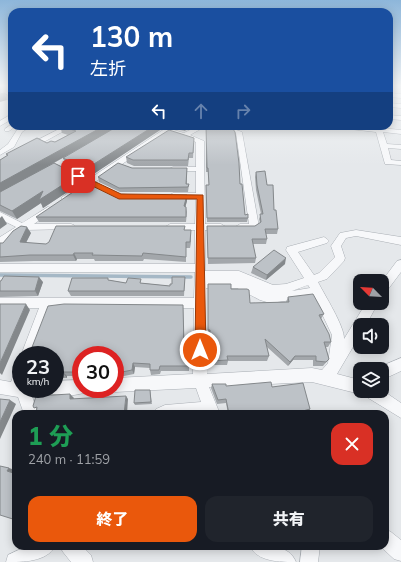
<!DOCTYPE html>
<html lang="ja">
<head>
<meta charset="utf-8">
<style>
  :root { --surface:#171b24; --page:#20242c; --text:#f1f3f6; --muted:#9ea1a6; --accent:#ea580c }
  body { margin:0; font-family:Mulish,"Noto Sans JP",sans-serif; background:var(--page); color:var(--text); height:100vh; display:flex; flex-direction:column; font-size:15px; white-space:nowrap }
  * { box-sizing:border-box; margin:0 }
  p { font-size:13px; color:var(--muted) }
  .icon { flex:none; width:22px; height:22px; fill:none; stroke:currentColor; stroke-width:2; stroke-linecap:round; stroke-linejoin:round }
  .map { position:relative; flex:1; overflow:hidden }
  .drawer { position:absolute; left:12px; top:410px; width:377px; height:140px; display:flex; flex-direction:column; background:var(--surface); border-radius:12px; box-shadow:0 2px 10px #0003 }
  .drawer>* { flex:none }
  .hud { position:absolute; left:8px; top:8px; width:385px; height:122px; border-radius:12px; box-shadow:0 2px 10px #0003; background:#1a4fa0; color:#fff; overflow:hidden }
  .needle { width:26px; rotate:294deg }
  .controls { position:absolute; left:353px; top:274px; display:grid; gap:8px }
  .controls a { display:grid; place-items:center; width:36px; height:36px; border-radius:8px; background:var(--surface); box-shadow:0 2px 10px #0003; font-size:20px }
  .speed { position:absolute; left:12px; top:346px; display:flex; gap:8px; font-size:20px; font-weight:700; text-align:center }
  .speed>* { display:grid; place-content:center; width:52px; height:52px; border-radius:50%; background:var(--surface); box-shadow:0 2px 10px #0003; line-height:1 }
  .speed small { font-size:10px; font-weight:400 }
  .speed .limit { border:6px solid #d22; background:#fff; color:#111 }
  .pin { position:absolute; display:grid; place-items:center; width:34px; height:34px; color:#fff; margin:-17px; border-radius:8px; box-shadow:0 2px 6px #0006 }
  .me { position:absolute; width:44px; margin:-22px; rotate:0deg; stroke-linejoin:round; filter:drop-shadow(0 0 3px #0008) }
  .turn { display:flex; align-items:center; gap:14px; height:84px; padding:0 16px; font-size:18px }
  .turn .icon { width:52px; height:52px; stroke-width:2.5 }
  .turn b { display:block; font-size:28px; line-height:34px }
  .lanes { display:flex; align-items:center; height:38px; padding:0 16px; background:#0003; justify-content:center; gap:20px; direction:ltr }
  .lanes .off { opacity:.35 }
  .round { display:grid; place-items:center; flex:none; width:42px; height:42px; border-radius:12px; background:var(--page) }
  .summary { display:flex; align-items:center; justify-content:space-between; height:68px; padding:0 16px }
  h1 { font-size:24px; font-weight:800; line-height:30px; color:#1e9e55 }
  .primary-button { display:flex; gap:8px; margin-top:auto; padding:8px 16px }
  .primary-button a { flex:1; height:46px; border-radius:12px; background:var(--accent); color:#fff; font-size:16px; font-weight:800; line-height:46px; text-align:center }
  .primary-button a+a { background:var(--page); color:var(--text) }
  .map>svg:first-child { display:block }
</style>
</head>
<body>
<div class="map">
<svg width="401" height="562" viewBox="0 0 401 562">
  <rect width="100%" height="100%" fill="#e5e8eb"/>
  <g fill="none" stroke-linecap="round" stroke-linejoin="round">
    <path stroke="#a5b8c6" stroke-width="3.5" d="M0 275 191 277"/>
    <g stroke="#aaafb5" stroke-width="1">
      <path id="minor" d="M389 93 401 94V98L389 97Z
        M389 103 401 104V108L389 107Z
        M12 114V119L0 126V121Z
        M389 115 401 116V120L389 119Z
        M12 124V126H16L9 131H5V129Z
        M23 126H31L22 132 14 147 0 155V150L8 144 17 130Z
        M65 126H73L31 149H28L24 147Z
        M154 126 168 127 176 126 174 130 184 133 198 126H206L190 135 204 141 205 224H221L226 227 221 230H205V271H239L273 285 286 284 304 278 286 250 287 247 324 237 327 239 329 241 327 243 298 252 314 275 319 273 335 257 331 246 340 233 356 230 401 237V245L356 236 346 238 341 246 345 258 344 261 327 279 318 282C324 294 345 327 344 339L366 303H378L366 325H360V335L337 374 360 380V391L382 390 401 403V418L365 396 364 392 360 394 312 382 209 387 220 414H154L156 409 165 405 201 402 196 388 115 392 110 390 115 389V378L193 374 194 308H51L35 355H21L39 308H0V298H194L195 272H0V264H195V230H170L165 227 170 224H195L196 199H173L169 196 173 193H196V171H173L169 169 173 167H196V142L169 133 95 182 120 194 135 195 136 197 135 199H116L90 186 68 200 65 201 61 198 83 182 62 172V168H68L89 179 163 130ZM308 285 310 288 292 291ZM206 288H237L260 300 270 303 314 297 332 335 328 363 322 370 312 368 207 374Z
        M215 126H225L242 132 259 227 257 229 240 230 235 227 240 224H249L236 133Z
        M338 126H361L401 130V134L383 132 387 144 401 145V149L388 148 391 160 401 161V165L385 164 376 132 341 128Z
        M48 207 51 208 53 210 51 212 34 224H71L74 225 76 227 74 229 24 230 0 246V237L16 227 0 219V212L22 223Z
        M401 260V272L386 292 382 294V281L397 261Z
        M401 358V371L382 380V369L377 368Z
        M21 367V389H39L37 394 32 396 38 414H24L18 397 0 394V380L11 382 16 369Z
        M81 380V389H87L86 392C77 396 59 397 50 393L48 389H55V381Z
        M385 529 391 532 401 540V561L394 559 380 546H385Z
        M27 546H55C47 562 23 562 6 562L8 555Z
        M60 546H82L91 555 93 562H71L63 552Z
        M250 546C267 546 289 544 296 562 280 562 257 562 250 546Z
        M302 546H320L318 562H300Z"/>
    </g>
    <use href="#minor" fill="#f7f8fa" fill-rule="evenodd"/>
  </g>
  <path fill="#a3a7ab" d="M0 86H12V103L7 100Z
    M60 126 160 130 89 177 66 166 63 158 84 146 54 163 78 175 81 183 43 208 41 203 17 219 0 211V160L7 156 6 154 47 143 55 142 68 135 62 133Z
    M176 126H191V128L184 131 176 129Z
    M206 126 240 184 245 215 248 218 247 222H207L206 185H209L208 172H206Z
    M194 143 193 158H189L188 166H134L127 163 126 157Z
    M132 168H187V184H189L188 192H120L99 182 98 177Z
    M256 172 267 185 274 210 278 229 277 234H266L267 239 266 244H253L256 258 255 263 208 264 207 226H255L260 223 259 219 261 214 256 190 255 177Z
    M118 196 187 201 185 207H186L187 212 186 222H39L36 217Z
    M185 230 191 236 190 248H186V262L144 259 143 261H95L94 259H77L76 261H34L0 262V243H3L31 233 26 243 46 244Z
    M285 264 266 280 251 273 253 267Z
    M185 277 184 296H71L68 291 109 280 126 283H142L170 286 172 284Z
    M0 281 43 282 38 296 0 297Z
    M231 289 250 303 286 302 288 297 324 314 321 319 331 342 328 347H326L329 359 323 366H313V360H293L288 366 267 347 269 356 267 361H228L227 365H210V335H208V290Z
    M183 305 184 347H185V357L189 356V371H161L160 374 151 375 150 370V368L135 367 134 374 124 376H115V355H81V376H67V378H55V355Z
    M212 384 226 386 272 387 310 409 307 413 302 414H228L226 403 217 404 211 388Z
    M150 390 152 404 135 405 134 403Z"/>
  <path fill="#84888b" d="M4 93 7 100 0 102V94Z
    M104 126H119L0 193V183Z
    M154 126H159L160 130 89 177 86 169Z
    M184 126H191V128L184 131Z
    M78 175 81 183 43 208 41 203 17 219 12 211 43 191Z
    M187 195V201L184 212V206Z
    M2 216 7 224 0 229V218Z
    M27 227 31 233 23 248 20 242Z
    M191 230V236L190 248V242Z
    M74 253 77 259 76 261 73 255Z
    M286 258 285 264 266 280 267 275Z
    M39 277 43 282 38 296 35 291Z
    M26 304 30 310 2 375 0 373V363Z
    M295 356 293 360 288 366 290 362Z
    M133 363 135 367 134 374 132 370Z
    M63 372 67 376V378L63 373Z
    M70 394 74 398 73 402 70 399Z
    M126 396 128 399 127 414H124Z
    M10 400 16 404 0 439V422Z
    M310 409 307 413 302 414H292Z
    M9 468 15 470 14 473 7 471Z"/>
  <path fill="#bdc2c7" stroke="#84888b" d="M0 86H12V98L4 93 0 94Z
    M60 126H104L0 183V160L8 155 6 154 37 138 47 143 51 141 55 142 76 131Z
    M118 126H154L86 169 63 158Z
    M206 126H224L233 129 235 132 239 163 240 184H242L245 215 248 214V218H207L206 185H209L208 168H207Z
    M169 130 194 138 193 153H189L188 160H133L126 157Z
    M54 163 78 175 39 200 43 191 12 211 0 205V192Z
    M118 163 132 168H187L186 184H189L188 187 119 188 98 177Z
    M265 171 267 185H273L274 210H276L278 229H265L267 239H252L256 258H208L207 226H255L261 222 260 214H263L257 185 256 172Z
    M88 182 118 196 187 195 184 206 186 207V217H36Z
    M21 226 27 227 20 242 46 244 49 242 56 226H185L184 230H191L190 242H186V257L143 253 142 256 92 255 93 253H74L73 255H30L0 257V243H3L13 231Z
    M274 250 286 258 267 275 253 267Z
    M4 276 39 277 35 291H0V281H1Z
    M172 277H185L184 291H68L72 278H108V280L126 283 128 278 141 279 140 283 170 286V284H172Z
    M208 284H231V289H247L249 290 250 303 289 302 288 297 313 294 324 314 319 315 329 334 331 342H324L329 359 326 362 316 361V356H295L290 362 265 339 269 356H227L228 360 210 361V330H208Z
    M0 304H26L0 363Z
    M64 304 183 305 184 347H185V357L189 356 188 366H160L159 370H150V364L133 363 132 370 122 372H115V355H81V372H63V373L55 374V355H29L48 306Z
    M271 382 272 387 303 383 310 409 292 414H229L226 399 218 400 212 384H226V386Z
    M135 390H150L151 402 134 403Z
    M70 394V399L126 396 124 414H36L37 407 34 408 33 406 36 396Z
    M0 399 10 400 0 422Z
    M0 466 9 468 7 471 16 474V520L0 515Z"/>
  <linearGradient id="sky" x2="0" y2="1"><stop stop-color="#8db6da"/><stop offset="0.52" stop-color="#f3f5f6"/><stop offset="1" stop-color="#f3f5f6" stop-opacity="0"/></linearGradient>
  <rect width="401" height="165" fill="url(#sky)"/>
  <path fill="#ea580c" stroke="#983908" d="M76 175H81L121 194 203 195 206 350 204 353 200 355 197 353 195 350 197 199H119L76 178Z"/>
</svg>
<div class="controls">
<a><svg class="needle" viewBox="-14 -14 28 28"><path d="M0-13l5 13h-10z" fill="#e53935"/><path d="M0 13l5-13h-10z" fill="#9ea1a6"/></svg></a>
<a><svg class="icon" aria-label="sound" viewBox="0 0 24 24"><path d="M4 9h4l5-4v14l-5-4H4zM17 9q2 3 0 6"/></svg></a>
<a><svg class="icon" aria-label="layers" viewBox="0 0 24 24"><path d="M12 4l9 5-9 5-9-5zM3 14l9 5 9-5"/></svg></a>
</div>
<div class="speed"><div>23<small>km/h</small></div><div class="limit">30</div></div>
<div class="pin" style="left:78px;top:176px;background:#d93025"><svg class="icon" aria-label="arrive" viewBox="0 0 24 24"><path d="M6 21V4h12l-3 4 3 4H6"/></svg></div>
<svg class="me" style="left:200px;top:350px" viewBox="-20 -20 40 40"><circle r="17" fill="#ea580c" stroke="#fff" stroke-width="3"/><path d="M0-11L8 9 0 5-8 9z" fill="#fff"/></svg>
<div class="hud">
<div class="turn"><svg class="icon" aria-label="left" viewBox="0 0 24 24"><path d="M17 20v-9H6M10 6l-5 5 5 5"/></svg><div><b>130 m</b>左折</div></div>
<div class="lanes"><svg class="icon" aria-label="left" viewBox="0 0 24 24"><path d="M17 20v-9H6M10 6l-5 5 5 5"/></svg><svg class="icon off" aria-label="ahead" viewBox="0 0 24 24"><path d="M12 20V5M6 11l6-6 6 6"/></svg><svg class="icon off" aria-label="right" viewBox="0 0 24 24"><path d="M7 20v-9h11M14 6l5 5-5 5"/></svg></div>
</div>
<section class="drawer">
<div class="summary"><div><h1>1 分</h1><p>240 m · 11:59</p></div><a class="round" style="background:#d93025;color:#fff"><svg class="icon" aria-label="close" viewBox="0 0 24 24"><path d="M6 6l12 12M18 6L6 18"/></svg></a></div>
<div class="primary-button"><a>終了</a><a>共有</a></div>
</section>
</div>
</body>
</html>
